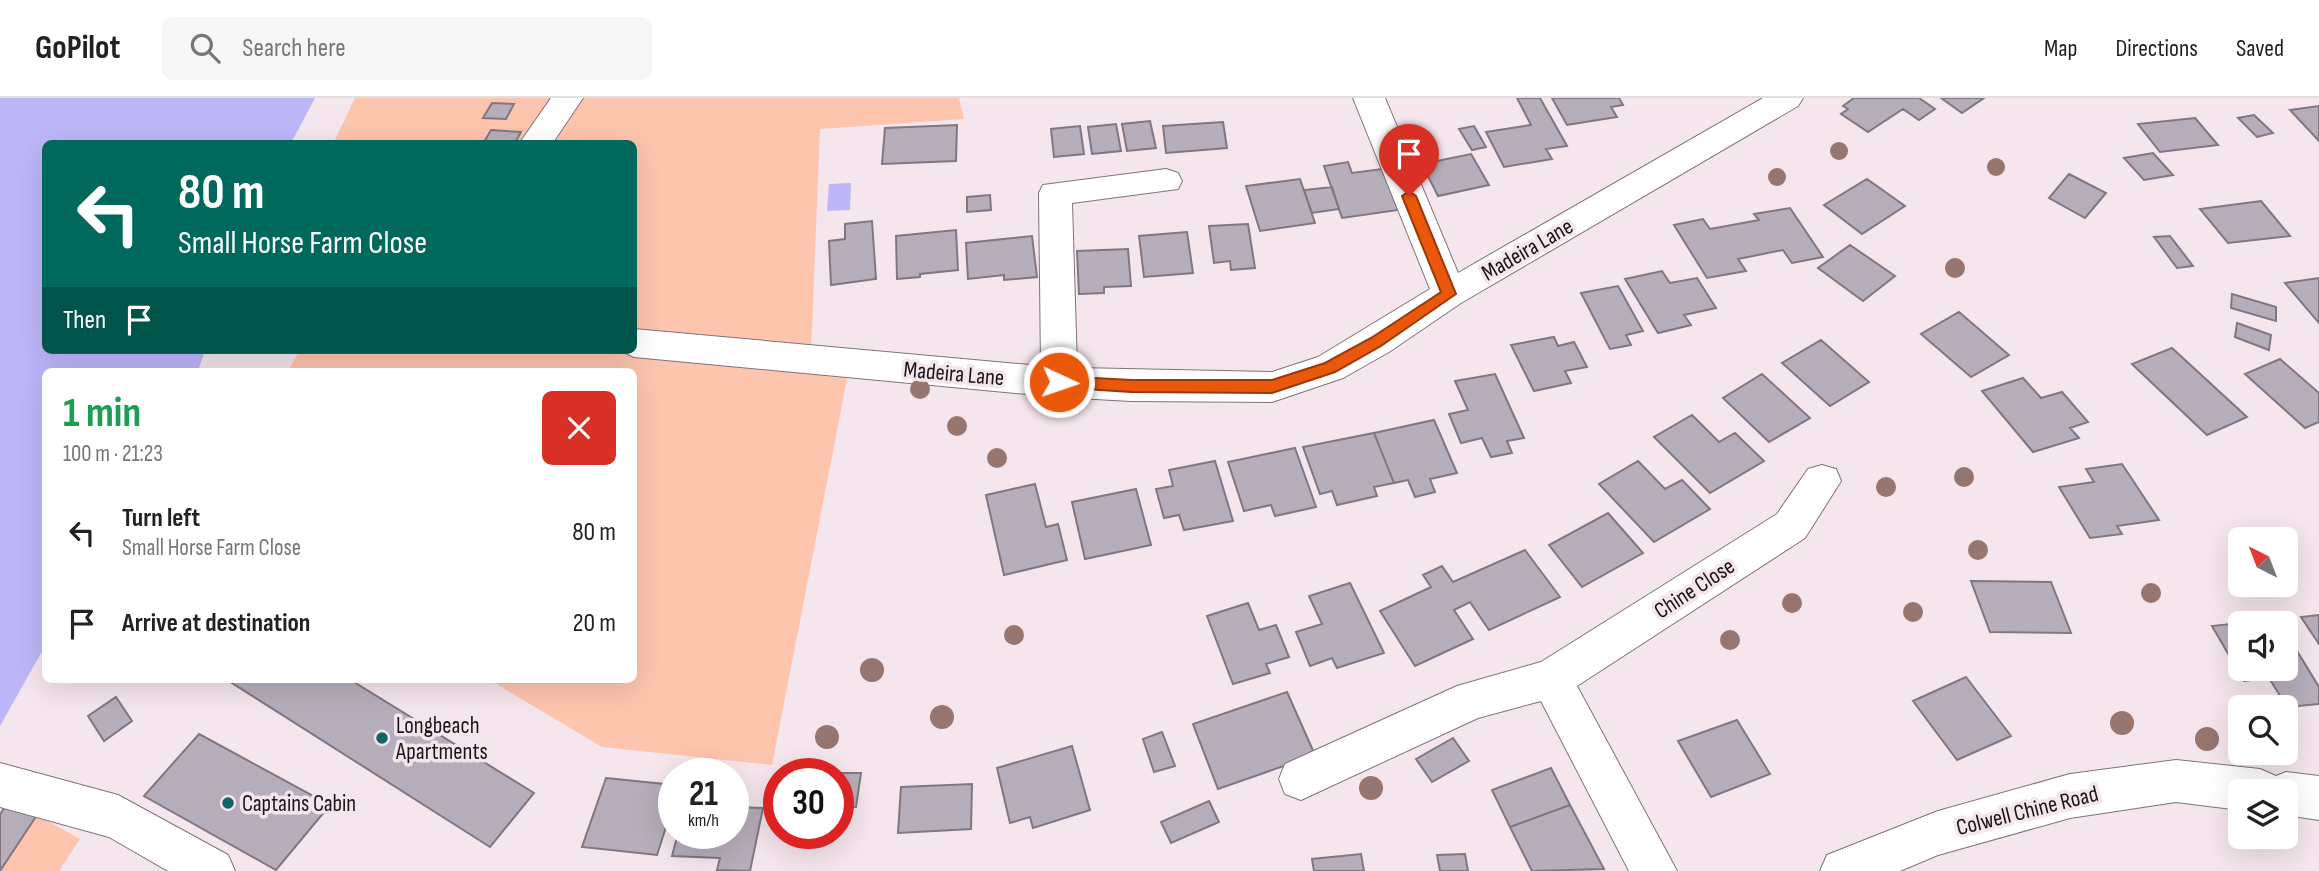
<!DOCTYPE html>
<html lang="en">
<head>
<meta charset="utf-8">
<style>
  :root { --surface:#fff; --page:#f6f6f6; --text:#222; --muted:#767676; --line:#e0e0e0 }
  body { margin:0; font-family:"Sofia Sans Condensed",sans-serif; background:var(--page); color:var(--text); height:100vh; display:flex; flex-direction:column; font-size:26px; white-space:nowrap }
  * { box-sizing:border-box; margin:0 }
  p { font-size:23px; color:var(--muted) }
  .icon { flex:none; width:38px; height:38px; fill:none; stroke:currentColor; stroke-width:2; stroke-linecap:round; stroke-linejoin:round }
  .map { position:relative; flex:1; overflow:hidden }
  .details { position:absolute; left:42px; top:270px; width:595px; height:315px; display:flex; flex-direction:column; background:var(--surface); border-radius:10px; box-shadow:0 7px 28px #0002 }
  .details>* { flex:none }
  .guide { position:absolute; left:42px; top:42px; width:595px; height:214px; border-radius:10px; box-shadow:0 7px 28px #0002; background:#00695c; color:#fff; overflow:hidden }
  .needle { width:46px; rotate:318deg }
  .tools { position:absolute; left:2228px; top:429px; display:grid; gap:14px }
  .tools a { display:grid; place-items:center; width:70px; height:70px; border-radius:10px; background:var(--surface); box-shadow:0 7px 28px #0002; font-size:35px }
  .speed { position:absolute; left:658px; top:660px; display:flex; gap:14px; font-size:35px; font-weight:700; text-align:center }
  .speed>* { display:grid; place-content:center; width:91px; height:91px; border-radius:50%; background:var(--surface); box-shadow:0 7px 28px #0002; line-height:1 }
  .speed small { font-size:18px; font-weight:400 }
  .speed .limit { border:10px solid #d22; background:#fff; color:#111 }
  .pin { position:absolute; display:grid; place-items:center; width:60px; height:60px; color:#fff; margin:-72px -30px; border-radius:50% 50% 50% 0; rotate:-45deg; box-shadow:0 0 7px #0007 }
  .pin .icon { rotate:45deg }
  .me { position:absolute; width:77px; margin:-38px; rotate:93deg; stroke-linejoin:round; filter:drop-shadow(0 0 5px #0008) }
  .turn { display:flex; align-items:center; gap:24px; height:147px; padding:0 21px; font-size:32px }
  .turn .icon { width:91px; height:91px; stroke-width:2.5 }
  .turn b { display:block; font-size:49px; line-height:60px }
  .then { display:flex; align-items:center; height:66px; padding:0 21px; background:#0003; gap:14px; font-size:26px }
  .round { display:grid; place-items:center; flex:none; width:74px; height:74px; border-radius:10px; background:var(--page) }
  .summary { display:flex; align-items:center; justify-content:space-between; height:119px; padding:0 21px }
  h1 { font-size:42px; font-weight:700; line-height:52px; color:#1e9e55 }
  ul { padding:0; list-style:none }
  li { display:flex; align-items:center; gap:21px; height:91px; padding:0 21px }
  li div { flex:1 }
  li b { display:block; font-size:26px }
  li em { font-style:normal }
  header { display:flex; align-items:center; gap:42px; box-sizing:border-box; height:98px; padding:0 35px; background:var(--surface); border-bottom:2px solid var(--line) }
  header strong { font-size:33px }
  nav { display:flex; gap:38px; margin-inline-start:auto; font-size:24px }
  .search { width:490px; height:63px; background:var(--page); display:flex; align-items:center; gap:18px; box-sizing:border-box; padding:0 24px; border-radius:10px; color:var(--muted); font-size:26px }
  .map>svg:first-child { display:block }
</style>
</head>
<body>
<header>
<strong>GoPilot</strong>
<div class="search"><svg class="icon" aria-label="search" viewBox="0 0 24 24"><circle cx="10" cy="10" r="6"/><path d="M15 15l6 6"/></svg>Search here</div>
<nav><a>Map</a><a>Directions</a><a>Saved</a></nav>
</header>
<div class="map">
<svg width="2319" height="773" viewBox="0 0 2319 773">
  <rect width="100%" height="100%" fill="#f5e5ed"/>
  <path fill="#fec5ae" d="M355 0H559L528 45 333 46Z
    M573 0H959L964 21 820 31 811 255 634 238V46H541Z
    M634 251 849 271 772 667 602 649 488 581H634V273H288L300 252Z
    M37 717 80 741 59 773H1Z"/>
  <path fill="#bdb6f9" d="M0 0H315L291 45 46 46V252H205L198 273H46L45 548 0 628Z
    M851 85 850 112 827 113 829 86Z"/>
  <path fill="#b7aebb" stroke="#807783" stroke-width="2" d="M1517 0H1540L1567 48 1546 51 1552 61 1504 69 1486 34 1531 27Z
    M1552 0H1619L1623 7 1611 9 1617 19 1567 27Z
    M1854 0H1919L1935 11 1919 22 1903 11 1868 34 1841 16 1848 11 1843 8Z
    M1941 0H1984L1962 15Z
    M492 5 514 6 506 21 483 20Z
    M2319 8V43L2290 12Z
    M2254 17 2273 35 2257 39 2238 20Z
    M2195 20 2218 47 2160 54 2138 26Z
    M1150 23 1156 50 1127 53 1122 26Z
    M1223 24 1227 50 1166 55 1163 28Z
    M1116 26 1121 53 1092 56 1088 29Z
    M957 27 956 63 882 66 885 30Z
    M1080 28 1084 56 1054 59 1051 31Z
    M1474 28 1486 49 1472 52 1459 31Z
    M491 32 521 34 515 45 484 44Z
    M2153 55 2173 77 2144 82 2124 60Z
    M1471 56 1489 87 1438 98 1422 66Z
    M1348 64 1352 75 1382 71 1398 112 1342 120 1324 68Z
    M2069 76 2106 95 2085 120 2049 100Z
    M1300 81 1315 125 1260 133 1246 88Z
    M1867 81 1905 108 1862 136 1824 107Z
    M1332 89 1339 111 1312 115 1304 92Z
    M990 97 991 112 967 114V99Z
    M2261 103 2290 138 2228 145 2200 111Z
    M1790 110 1823 159 1792 165 1783 152 1738 161 1746 173 1707 180 1674 127 1703 121 1710 131 1759 122 1754 116Z
    M872 123 876 181 831 187 829 143 845 141V126Z
    M1248 126 1255 170 1231 172 1230 163 1214 165 1209 128Z
    M956 132 958 172 920 176V179L897 181 896 138Z
    M1187 134 1193 175 1144 179 1139 138Z
    M1032 138 1037 179 1004 182V177L968 181 966 145Z
    M2170 138 2193 168 2177 170 2154 139Z
    M1850 147 1895 178 1863 203 1818 170Z
    M1128 151 1131 188 1104 189V195L1079 196 1077 153Z
    M1662 173 1670 185 1697 180 1716 210 1684 217 1691 227 1658 235 1625 181Z
    M2319 180V225L2285 185Z
    M1618 188 1643 233 1626 237 1631 247 1610 251 1581 195Z
    M2232 196 2276 209V223L2231 210Z
    M1959 214 2009 257 1971 279 1921 236Z
    M2237 225 2271 237 2269 252 2235 239Z
    M1554 239 1558 248 1574 244 1587 269 1565 273 1571 285 1534 293 1511 247Z
    M1821 242 1869 284 1830 308 1782 265Z
    M2172 250 2247 319 2207 337 2132 266Z
    M2280 261 2319 295V324L2305 330 2245 276Z
    M1495 276 1524 340 1507 343 1512 355 1491 359 1482 340 1461 345 1449 316 1468 312 1455 283Z
    M1762 276 1810 320 1769 344 1723 300Z
    M2023 280 2041 300 2062 294 2088 324 2070 330 2079 340 2033 354 1982 293Z
    M1692 317 1719 344 1735 335 1764 363 1710 395 1654 339Z
    M1434 322 1457 375 1430 381 1435 394 1415 399 1408 382 1394 385 1374 335Z
    M1374 335 1394 385 1374 389 1377 398 1337 407 1332 393 1320 396 1303 349Z
    M1295 350 1316 409 1275 418 1271 407 1244 413 1228 364Z
    M1215 363 1233 423 1184 432 1179 417 1164 420 1156 391 1173 388 1169 372Z
    M1638 363 1665 391 1682 382 1710 411 1654 444 1599 386Z
    M2122 366 2159 422 2117 428 2122 436 2090 440 2059 389 2094 384 2086 371Z
    M1035 386 1046 429 1058 426 1067 462 1004 477 986 397Z
    M1136 391 1151 447 1085 461 1072 404Z
    M1608 415 1643 455 1582 489 1549 447Z
    M1525 452 1560 499 1489 532 1470 504 1454 512 1473 541 1415 568 1380 513 1431 489 1423 477 1442 468 1453 484Z
    M1971 483 2051 484 2071 535 1990 534Z
    M1350 485 1384 555 1337 570 1332 560 1310 568 1296 534 1322 526 1309 498Z
    M1248 505 1259 532 1276 527 1289 559 1266 566 1270 575 1233 586 1207 518Z
    M2319 517V546L2301 519Z
    M2240 525V570H2286V535L2319 589V606L2287 609 2269 580 2244 583 2212 528Z
    M1966 579 2011 638 1957 662 1913 603Z
    M236 581H349L534 695 490 749 232 585Z
    M1287 594 1315 657 1218 691 1193 626Z
    M116 599 132 623 104 643 88 618Z
    M1737 622 1770 676 1711 699 1678 643Z
    M1162 634 1175 668 1154 674 1143 641Z
    M199 636 330 707 276 772 144 698Z
    M1453 640 1469 663 1432 684 1416 661Z
    M1072 648 1090 712 1033 730 1030 719 1010 725 997 670Z
    M1551 670 1570 707 1510 729 1492 692Z
    M808 675H861L856 709H838V676Z
    M606 680 674 687V704L657 757 582 749Z
    M972 686 971 731 898 735 901 689Z
    M1209 703 1219 724 1171 745 1161 724Z
    M1570 707 1604 771 1532 773 1510 729Z
    M733 709 763 710 750 773 717 772 720 760 672 758 678 735H733Z
    M4 710 37 717 0 773V717Z
    M1361 756 1364 773H1314L1312 761Z
    M1465 756 1468 773H1440L1437 757Z"/>
  <g fill="none" stroke-linecap="round" stroke-linejoin="round">
    <g stroke="#81727a" stroke-width="2">
      <path id="street" d="M551 0H583L552 46H519Z
        M1353 0H1385L1458 175 1763 0H1803L1798 8 1461 205 1389 254 1343 280 1272 304 1131 303 1059 299 634 259 620 252H634V231L1041 268 1039 95 1043 87 1166 71 1178 75 1182 83 1178 91 1072 105 1077 270 1272 274 1318 259 1430 191Z
        M1822 367 1836 371 1841 383 1805 440 1577 588 1677 773H1629L1541 603 1478 620 1301 702 1285 696 1279 681 1285 666 1457 588 1541 564 1777 416 1808 371Z
        M2176 662 2260 671 2276 678 2286 674 2319 678V722L2286 717V693H2240V712L2176 704 2070 720 1938 757 1900 773H1820L1827 757 1938 713 2070 676Z
        M0 665 118 697 228 757 235 773H168L109 739 0 709Z"/>
    </g>
    <use href="#street" fill="#fff" fill-rule="evenodd"/>
  </g>
  <g fill="#96766f">
    <circle cx="1839" cy="53" r="9"/>
    <circle cx="1996" cy="69" r="9"/>
    <circle cx="1777" cy="79" r="9"/>
    <circle cx="1955" cy="170" r="10"/>
    <circle cx="920" cy="291" r="10"/>
    <circle cx="957" cy="328" r="10"/>
    <circle cx="997" cy="360" r="10"/>
    <circle cx="1964" cy="379" r="10"/>
    <circle cx="1886" cy="389" r="10"/>
    <circle cx="1978" cy="452" r="10"/>
    <circle cx="2151" cy="495" r="10"/>
    <circle cx="1792" cy="505" r="10"/>
    <circle cx="1913" cy="514" r="10"/>
    <circle cx="1014" cy="537" r="10"/>
    <circle cx="1730" cy="542" r="10"/>
    <circle cx="872" cy="572" r="12"/>
    <circle cx="942" cy="619" r="12"/>
    <circle cx="2122" cy="625" r="12"/>
    <circle cx="827" cy="639" r="12"/>
    <circle cx="2207" cy="641" r="12"/>
    <circle cx="1371" cy="690" r="12"/>
  </g>
  <path fill="#ea580c" stroke="#983908" stroke-width="2" d="M1409 93 1416 98 1456 196 1381 248 1335 274 1272 295 1131 294 1054 289 1052 284 1059 278 1131 282H1272L1325 265 1371 240 1441 194 1402 98Z"/>
  <g fill="#136369" stroke="#f5e5ed" stroke-width="2.5">
    <circle cx="382" cy="640" r="7"/>
    <circle cx="228" cy="705" r="7"/>
  </g>
  <g text-anchor="middle" stroke-width="7" stroke-linejoin="round" paint-order="stroke">
    <g font-size="23" fill="#191417" stroke="#f5e5ed">
      <text transform="translate(1527 151) rotate(-30)" y="8">Madeira Lane</text>
      <text transform="translate(954 275) rotate(5)" y="8">Madeira Lane</text>
      <text transform="translate(1694 490) rotate(-33)" y="8">Chine Close</text>
      <text transform="translate(2027 712) rotate(-14)" y="8">Colwell Chine Road</text>
    </g>
    <g font-size="23" fill="#191417" stroke="#f5e5ed" text-anchor="start">
      <text x="396" y="635">Longbeach<tspan x="396" dy="26">Apartments</tspan></text>
      <text x="242" y="713">Captains Cabin</text>
    </g>
  </g>
</svg>
<div class="tools">
<a><svg class="needle" viewBox="-14 -14 28 28"><path d="M0-13l5 13h-10z" fill="#e53935"/><path d="M0 13l5-13h-10z" fill="#767676"/></svg></a>
<a><svg class="icon" aria-label="sound" viewBox="0 0 24 24"><path d="M4 9h4l5-4v14l-5-4H4zM17 9q2 3 0 6"/></svg></a>
<a><svg class="icon" aria-label="search" viewBox="0 0 24 24"><circle cx="10" cy="10" r="6"/><path d="M15 15l6 6"/></svg></a>
<a><svg class="icon" aria-label="layers" viewBox="0 0 24 24"><path d="M12 4l9 5-9 5-9-5zM3 14l9 5 9-5"/></svg></a>
</div>
<div class="speed"><div>21<small>km/h</small></div><div class="limit">30</div></div>
<div class="pin" style="left:1409px;top:98px;background:#d93025"><svg class="icon" aria-label="arrive" viewBox="0 0 24 24"><path d="M6 21V4h12l-3 4 3 4H6"/></svg></div>
<svg class="me" style="left:1059px;top:284px" viewBox="-20 -20 40 40"><circle r="17" fill="#ea580c" stroke="#fff" stroke-width="3"/><path d="M0-11L8 9 0 5-8 9z" fill="#fff"/></svg>
<div class="guide">
<div class="turn"><svg class="icon" aria-label="left" viewBox="0 0 24 24"><path d="M17 20v-9H6M10 6l-5 5 5 5"/></svg><div><b>80 m</b>Small Horse Farm Close</div></div>
<div class="then">Then<svg class="icon" aria-label="arrive" viewBox="0 0 24 24"><path d="M6 21V4h12l-3 4 3 4H6"/></svg></div>
</div>
<section class="details">
<div class="summary"><div><h1>1 min</h1><p>100 m · 21:23</p></div><a class="round" style="background:#d93025;color:#fff"><svg class="icon" aria-label="close" viewBox="0 0 24 24"><path d="M6 6l12 12M18 6L6 18"/></svg></a></div>
<ul>
<li><svg class="icon" aria-label="left" viewBox="0 0 24 24"><path d="M17 20v-9H6M10 6l-5 5 5 5"/></svg><div><b>Turn left</b><p>Small Horse Farm Close</p></div><em>80 m</em></li>
<li><svg class="icon" aria-label="arrive" viewBox="0 0 24 24"><path d="M6 21V4h12l-3 4 3 4H6"/></svg><div><b>Arrive at destination</b></div><em>20 m</em></li>
</ul>
</section>
</div>
</body>
</html>
